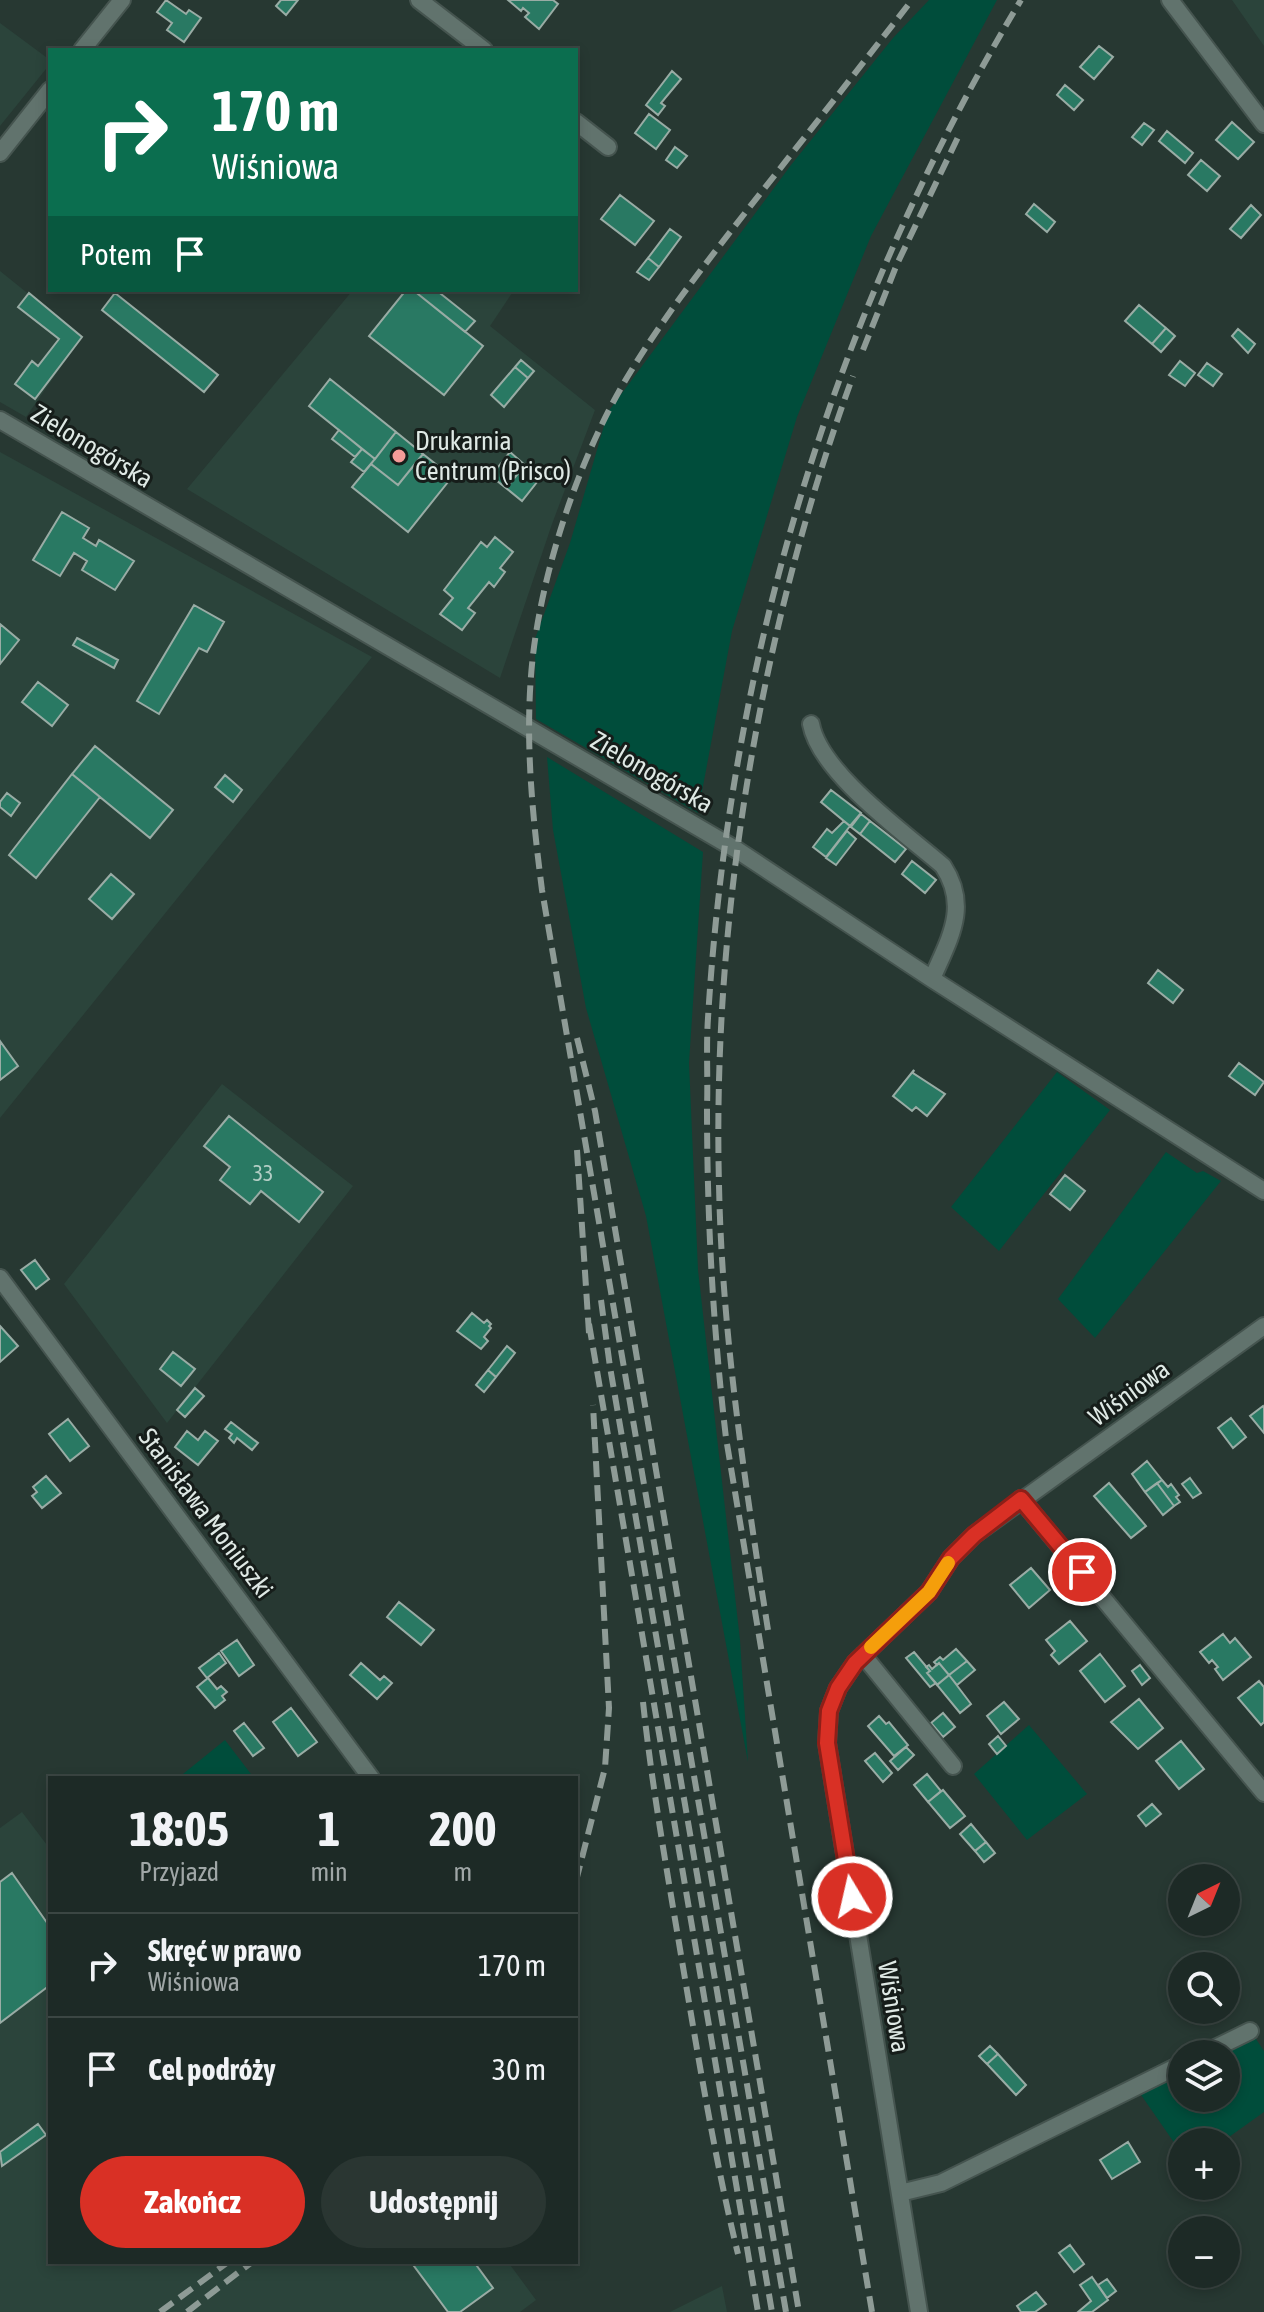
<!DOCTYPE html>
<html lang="pl">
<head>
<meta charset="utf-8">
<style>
  :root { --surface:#1d2a26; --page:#2a3632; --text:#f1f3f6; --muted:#a0a7a7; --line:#3b4643; --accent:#d93025 }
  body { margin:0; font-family:"Asap Condensed",sans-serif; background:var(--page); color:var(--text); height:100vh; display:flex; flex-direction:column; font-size:30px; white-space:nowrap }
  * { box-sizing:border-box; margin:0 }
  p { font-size:26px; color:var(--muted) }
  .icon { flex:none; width:44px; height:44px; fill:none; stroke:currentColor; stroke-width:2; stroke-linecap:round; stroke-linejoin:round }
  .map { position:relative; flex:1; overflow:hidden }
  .panel { position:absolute; left:48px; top:1776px; width:530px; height:488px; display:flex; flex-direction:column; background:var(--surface); border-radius:0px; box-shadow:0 4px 12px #0003,0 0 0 2px var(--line) }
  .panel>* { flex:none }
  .top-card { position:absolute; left:48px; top:48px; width:530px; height:244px; border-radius:0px; box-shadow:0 4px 12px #0003,0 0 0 2px var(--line); background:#0b6e4f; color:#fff; overflow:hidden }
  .needle { width:52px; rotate:43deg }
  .tools { position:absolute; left:1168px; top:1864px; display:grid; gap:16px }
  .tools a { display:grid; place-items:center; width:72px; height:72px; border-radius:50%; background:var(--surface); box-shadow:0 4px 12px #0003,0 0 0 2px var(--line); font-size:40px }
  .pin { position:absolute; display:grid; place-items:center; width:68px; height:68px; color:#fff; margin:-34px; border:4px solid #fff; border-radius:50%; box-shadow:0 2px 8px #0007 }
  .me { position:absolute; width:88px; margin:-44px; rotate:351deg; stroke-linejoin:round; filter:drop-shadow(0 0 6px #0008) }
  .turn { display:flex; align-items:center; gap:28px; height:168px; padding:0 32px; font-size:36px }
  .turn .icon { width:104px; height:104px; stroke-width:2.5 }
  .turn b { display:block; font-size:56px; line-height:68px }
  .then { display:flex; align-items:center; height:76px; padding:0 32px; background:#0003; gap:16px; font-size:30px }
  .eta { display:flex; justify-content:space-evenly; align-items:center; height:136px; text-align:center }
  .eta b { font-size:48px; font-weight:700; line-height:56px }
  .button { display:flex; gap:16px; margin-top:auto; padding:16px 32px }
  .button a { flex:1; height:92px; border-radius:48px; background:var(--accent); color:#fff; font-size:32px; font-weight:700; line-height:92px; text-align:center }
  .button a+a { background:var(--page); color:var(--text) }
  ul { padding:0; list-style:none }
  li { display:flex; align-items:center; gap:24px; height:104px; padding:0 32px; border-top:2px solid var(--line) }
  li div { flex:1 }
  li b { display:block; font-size:30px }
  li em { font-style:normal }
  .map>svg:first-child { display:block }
</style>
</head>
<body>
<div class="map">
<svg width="1264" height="2312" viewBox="0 0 1264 2312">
  <rect width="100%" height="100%" fill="#273832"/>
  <path fill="#2b443b" d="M1232 0H1264V46Z
    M0 23 50 60V64L0 126Z
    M0 271 82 337 26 417 0 402Z
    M353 290H514L490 326 595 410 552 524 500 678 187 489Z
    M0 452 372 657 0 1118Z
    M222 1084 353 1186 167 1423 64 1284Z
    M22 1812 50 1849V2262H508L536 2300 520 2312H0V1828Z
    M722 2286 727 2312H670Z"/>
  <path fill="#004d3b" d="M929 0H997L871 236 797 417 732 631 698 813 536 719 535 639 570 543 608 412 791 165 893 38Z
    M547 757 703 852 689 1063 698 1270 740 1640 748 1762 646 1216 586 1008 553 830Z
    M1057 1072 1110 1110 999 1251 951 1207Z
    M1166 1152 1197 1173 1203 1171 1221 1181 1095 1338 1058 1299Z
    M1029 1725 1087 1794 1027 1840 974 1774Z
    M225 1740 254 1778H178Z
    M1254 2036 1264 2051V2112L1222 2142H1182V2154L1139 2092 1182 2071V2098H1226V2054H1218Z"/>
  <path fill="#297963" stroke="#99aca5" stroke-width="2" d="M166 0 186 14 189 10 201 18 184 42 167 30 172 23 157 12Z
    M281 0H298L286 15 276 6Z
    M508 0H553L558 4 539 29 525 17 529 13 523 8 521 11Z
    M1099 46 1113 57 1094 79 1080 67Z
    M672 71 681 79 661 103 665 106 658 115 646 105Z
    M1065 85 1083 100 1074 110 1057 95Z
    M649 114 670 130 656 149 635 133Z
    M1232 122 1254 142 1238 159 1216 140Z
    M1144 123 1154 130 1142 145 1132 137Z
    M1167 131 1193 153 1185 163 1159 141Z
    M675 147 687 156 677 168 666 160Z
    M1201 160 1220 176 1207 191 1188 175Z
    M620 195 654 221 635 245 601 219Z
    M1034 204 1055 222 1047 232 1026 214Z
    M1251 205 1261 215 1241 238 1230 229Z
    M670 229 681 237 659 267 648 258Z
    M648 258 659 267 649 280 637 272Z
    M406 290H413L483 346 444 395 369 336Z
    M413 290H436L475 321 465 332Z
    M29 293 82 337 35 399 15 384 32 361 38 366 59 339 18 307Z
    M115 293 218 375 204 392 102 310Z
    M1139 305 1166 328 1152 344 1125 321Z
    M1166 328 1175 336 1161 352 1152 344Z
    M1238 329 1255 344 1248 353 1232 336Z
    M521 360 534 371 528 378 515 367Z
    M1180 361 1195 373 1185 386 1169 375Z
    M1207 363 1222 374 1213 386 1198 375Z
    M515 367 528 378 504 407 491 395Z
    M330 379 396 432 375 459 309 406Z
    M339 430 362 449 355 457 332 439Z
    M396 432 423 454 398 485 371 464Z
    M362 449 375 459 364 472 351 462Z
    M510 452 525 465 506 488 491 476Z
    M423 454 452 477 408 532 352 487 371 464 398 485Z
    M525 465 541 477 522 501 506 488Z
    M62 512 89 528 83 538 96 546 99 540 134 561 115 590 82 570 87 561 74 553 60 576 33 560Z
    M495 537 513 552 500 568 505 572 494 587 489 582 468 608 475 613 462 630 440 614 453 598 444 590 481 542 487 547Z
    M194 605 224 622 207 652 199 648 159 714 137 701Z
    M0 624 19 640 0 664Z
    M77 638 118 660 114 668 73 645Z
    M38 682 68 705 52 726 22 702Z
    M95 746 173 810 150 838 72 774Z
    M72 774 100 797 36 878 9 855Z
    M225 775 242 790 233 802 215 787Z
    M831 790 861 813 850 826 821 802Z
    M7 793 20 803 11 816 0 807V802Z
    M861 814 870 821 860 834 851 827Z
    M844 821 850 826 826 857 813 847 827 829 832 833Z
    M870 821 906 849 895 862 860 834Z
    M847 831 856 839 836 865 826 858Z
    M912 861 936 880 925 893 902 874Z
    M111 874 134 894 112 919 89 899Z
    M1158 970 1183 990 1173 1003 1148 983Z
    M0 1041 18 1066 0 1080Z
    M1239 1063 1264 1082 1255 1095 1229 1076Z
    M914 1070 913 1073 945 1094 927 1116 916 1107 912 1111 893 1096Z
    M229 1116 323 1192 299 1222 261 1191 250 1204 220 1180 230 1167 204 1146Z
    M1065 1175 1085 1191 1070 1210 1050 1194Z
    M35 1260 49 1279 36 1289 21 1270Z
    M472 1313 484 1323 487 1320 491 1324 489 1326 491 1328 484 1337 488 1341 481 1349 457 1331Z
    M0 1326 18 1346 0 1362Z
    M507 1346 515 1353 496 1377 488 1370Z
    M173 1352 195 1369 181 1386 160 1369Z
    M488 1370 496 1377 484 1392 476 1385Z
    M195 1388 204 1396 185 1417 177 1410Z
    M1263 1406 1264 1408V1433L1250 1416Z
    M1231 1418 1246 1437 1233 1448 1218 1428Z
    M68 1419 89 1446 70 1461 49 1434Z
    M231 1422 258 1443 252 1450 237 1438 234 1443 229 1438 232 1434 225 1429Z
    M187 1431 198 1440 205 1431 218 1441 198 1465 175 1447Z
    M1147 1461 1162 1480 1145 1492 1132 1474Z
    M46 1476 61 1493 42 1508 32 1496 37 1492 33 1487Z
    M1190 1478 1201 1493 1193 1498 1182 1484Z
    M1162 1480 1168 1487 1171 1484 1179 1495 1176 1497 1180 1502 1174 1506 1157 1483Z
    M1109 1483 1146 1526 1131 1538 1094 1496Z
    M1157 1483 1174 1506 1163 1515 1145 1492Z
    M1031 1568 1050 1590 1029 1608 1010 1585Z
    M399 1602 434 1630 421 1645 387 1617Z
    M1070 1621 1087 1641 1059 1664 1051 1655 1055 1651 1046 1640Z
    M1223 1634 1230 1643 1235 1638 1251 1657 1223 1680 1215 1669 1218 1667 1212 1660 1209 1663 1200 1652Z
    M237 1640 254 1665 239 1676 221 1651Z
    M956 1649 967 1661 949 1675 939 1663 937 1665 934 1662 940 1657 943 1660Z
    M914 1652 930 1671 927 1673 936 1683 930 1687 906 1658Z
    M219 1653 226 1663 207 1678 199 1668Z
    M1100 1654 1125 1686 1105 1702 1080 1671Z
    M967 1661 975 1670 957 1685 949 1675Z
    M361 1663 380 1680 384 1676 392 1683 377 1699 350 1675Z
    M939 1663 949 1675 937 1685 927 1673 930 1671 926 1667 929 1665 932 1669Z
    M1140 1665 1150 1678 1142 1685 1132 1671Z
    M949 1675 971 1704 960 1713 937 1685Z
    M208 1678 217 1689 221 1686 227 1692 222 1696 225 1700 215 1708 197 1687Z
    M1259 1681 1264 1687V1722L1261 1725 1238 1698Z
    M1139 1699 1163 1728 1138 1749 1111 1722Z
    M1004 1702 1019 1719 1001 1734 987 1716Z
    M291 1708 317 1742 298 1756 273 1722Z
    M943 1713 955 1727 943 1737 931 1723Z
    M879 1716 886 1724 889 1722 908 1745 894 1756 868 1726Z
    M244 1723 264 1748 253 1756 234 1731Z
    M998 1736 1006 1746 997 1754 989 1744Z
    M1181 1741 1204 1769 1179 1789 1156 1761Z
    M906 1747 914 1755 898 1770 890 1761Z
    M875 1753 892 1773 883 1782 865 1761Z
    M927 1774 941 1791 928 1802 914 1785Z
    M943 1790 965 1816 950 1828 928 1802Z
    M1152 1804 1161 1814 1146 1826 1138 1816Z
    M971 1824 986 1842 975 1851 960 1834Z
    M986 1842 995 1853 984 1862 975 1851Z
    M12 1873 50 1927V1985L0 2023V1882Z
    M990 2046 998 2054 987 2064 979 2056Z
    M998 2054 1026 2085 1016 2095 987 2064Z
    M38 2124 46 2135 2 2166 0 2152Z
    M1128 2142 1140 2162 1112 2179 1100 2160Z
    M1070 2245 1084 2264 1074 2272 1059 2253Z
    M411 2262H474L493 2288 460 2312H448Z
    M1092 2277 1108 2300 1092 2312H1078L1091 2301 1080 2285Z
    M1107 2279 1116 2291 1107 2298 1098 2285Z
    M1036 2292 1046 2304 1035 2312H1021L1017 2306Z"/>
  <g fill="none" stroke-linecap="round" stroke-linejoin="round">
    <g stroke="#45544f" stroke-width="20">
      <path id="minor" d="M419 0 484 50
        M1170 0 1264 124
        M82 50 122 0
        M576 122 608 147
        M0 153 50 90
        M0 420 737 850 932 979 1264 1191
        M811 724C820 773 905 833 943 866 970 907 949 939 932 979
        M0 1278 371 1778
        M1021 1499 1264 1793
        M863 1655 953 1766
        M1203 2054 1250 2031
        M900 2193 941 2183 1182 2064
        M919 2312 827 1743 829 1711 838 1688 855 1663 929 1592 951 1558 974 1535 1264 1326"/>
    </g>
    <use href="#minor" stroke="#61736d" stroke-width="16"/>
    <path stroke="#8e9b96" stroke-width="6" stroke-dasharray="16 8" stroke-linecap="butt" d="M863 350 897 264 961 131
      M577 1038 595 1111 799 2312
      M577 1150 589 1333
      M601 1300 610 1367 772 2312
      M589 1324 758 2312
      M768 1630C745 1483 722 1334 719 1185 712 916 760 629 853 376
      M643 1702C652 1787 667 1871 681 1955 698 2055 714 2156 738 2254
      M576 1881 605 1768 609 1708 593 1405
      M160 2312 228 2262
      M187 2312 252 2262
      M786 2312 542 890C532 812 524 734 533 655 544 562 582 450 631 371 670 307 717 249 763 190 813 127 863 63 912 0
      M872 2312 726 1438C713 1328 707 1218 707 1108 708 1078 706 1047 708 1018 730 656 834 311 1021 0"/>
  </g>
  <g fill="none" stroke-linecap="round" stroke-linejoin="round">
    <g stroke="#8d1f18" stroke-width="20">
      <path id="route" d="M852 1897 827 1743 829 1711 838 1688 855 1663 929 1592 951 1558 974 1535 1021 1499 1082 1572"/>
    </g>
    <use href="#route" stroke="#d93025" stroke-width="14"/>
    <path stroke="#f59e0b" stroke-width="14" d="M871 1647 929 1592 948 1563"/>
  </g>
  <circle fill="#f59b99" stroke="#161d1a" stroke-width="3" cx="399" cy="456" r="8"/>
  <g text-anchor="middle" stroke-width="6" stroke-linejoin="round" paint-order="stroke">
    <g font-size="22" fill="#b2cdc4">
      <text x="263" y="1181">33</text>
    </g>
    <g font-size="26" fill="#dfe9e5" stroke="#161d1a" text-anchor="start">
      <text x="415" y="450">Drukarnia<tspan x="415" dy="30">Centrum (Prisco)</tspan></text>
    </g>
    <g font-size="26" fill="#dfe9e5" stroke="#161d1a">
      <text transform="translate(92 446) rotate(31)" y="9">Zielonogórska</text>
      <text transform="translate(652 772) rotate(30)" y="9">Zielonogórska</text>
      <text transform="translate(1129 1393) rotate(-36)" y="9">Wiśniowa</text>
      <text transform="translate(206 1513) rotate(53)" y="9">Stanisława Moniuszki</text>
      <text transform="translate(894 2007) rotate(81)" y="9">Wiśniowa</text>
    </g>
  </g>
</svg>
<div class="tools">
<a><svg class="needle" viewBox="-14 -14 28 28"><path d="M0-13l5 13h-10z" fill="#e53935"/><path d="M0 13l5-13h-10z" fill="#a0a7a7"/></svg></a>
<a><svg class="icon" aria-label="search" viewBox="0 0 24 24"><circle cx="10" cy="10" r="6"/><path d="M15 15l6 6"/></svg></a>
<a><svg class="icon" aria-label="layers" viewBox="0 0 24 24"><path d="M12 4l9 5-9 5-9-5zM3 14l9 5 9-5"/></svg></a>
<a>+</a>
<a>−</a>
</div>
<div class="pin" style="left:1082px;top:1572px;background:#d93025"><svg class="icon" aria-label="arrive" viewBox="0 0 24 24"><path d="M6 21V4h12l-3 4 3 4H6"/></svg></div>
<svg class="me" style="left:852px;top:1897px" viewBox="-20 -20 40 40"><circle r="17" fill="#d93025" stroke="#fff" stroke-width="3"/><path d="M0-11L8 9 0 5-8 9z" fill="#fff"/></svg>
<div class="top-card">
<div class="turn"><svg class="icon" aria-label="right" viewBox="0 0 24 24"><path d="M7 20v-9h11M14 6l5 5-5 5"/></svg><div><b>170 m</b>Wiśniowa</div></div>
<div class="then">Potem<svg class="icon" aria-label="arrive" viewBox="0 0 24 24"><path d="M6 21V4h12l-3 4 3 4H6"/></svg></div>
</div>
<section class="panel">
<div class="eta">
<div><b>18:05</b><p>Przyjazd</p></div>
<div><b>1</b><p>min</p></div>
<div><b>200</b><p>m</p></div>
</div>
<ul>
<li><svg class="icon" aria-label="right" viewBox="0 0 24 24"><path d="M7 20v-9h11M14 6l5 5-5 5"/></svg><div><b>Skręć w prawo</b><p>Wiśniowa</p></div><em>170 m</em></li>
<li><svg class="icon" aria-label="arrive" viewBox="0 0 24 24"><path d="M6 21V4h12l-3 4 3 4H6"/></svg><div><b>Cel podróży</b></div><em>30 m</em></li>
</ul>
<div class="button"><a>Zakończ</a><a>Udostępnij</a></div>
</section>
</div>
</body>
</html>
